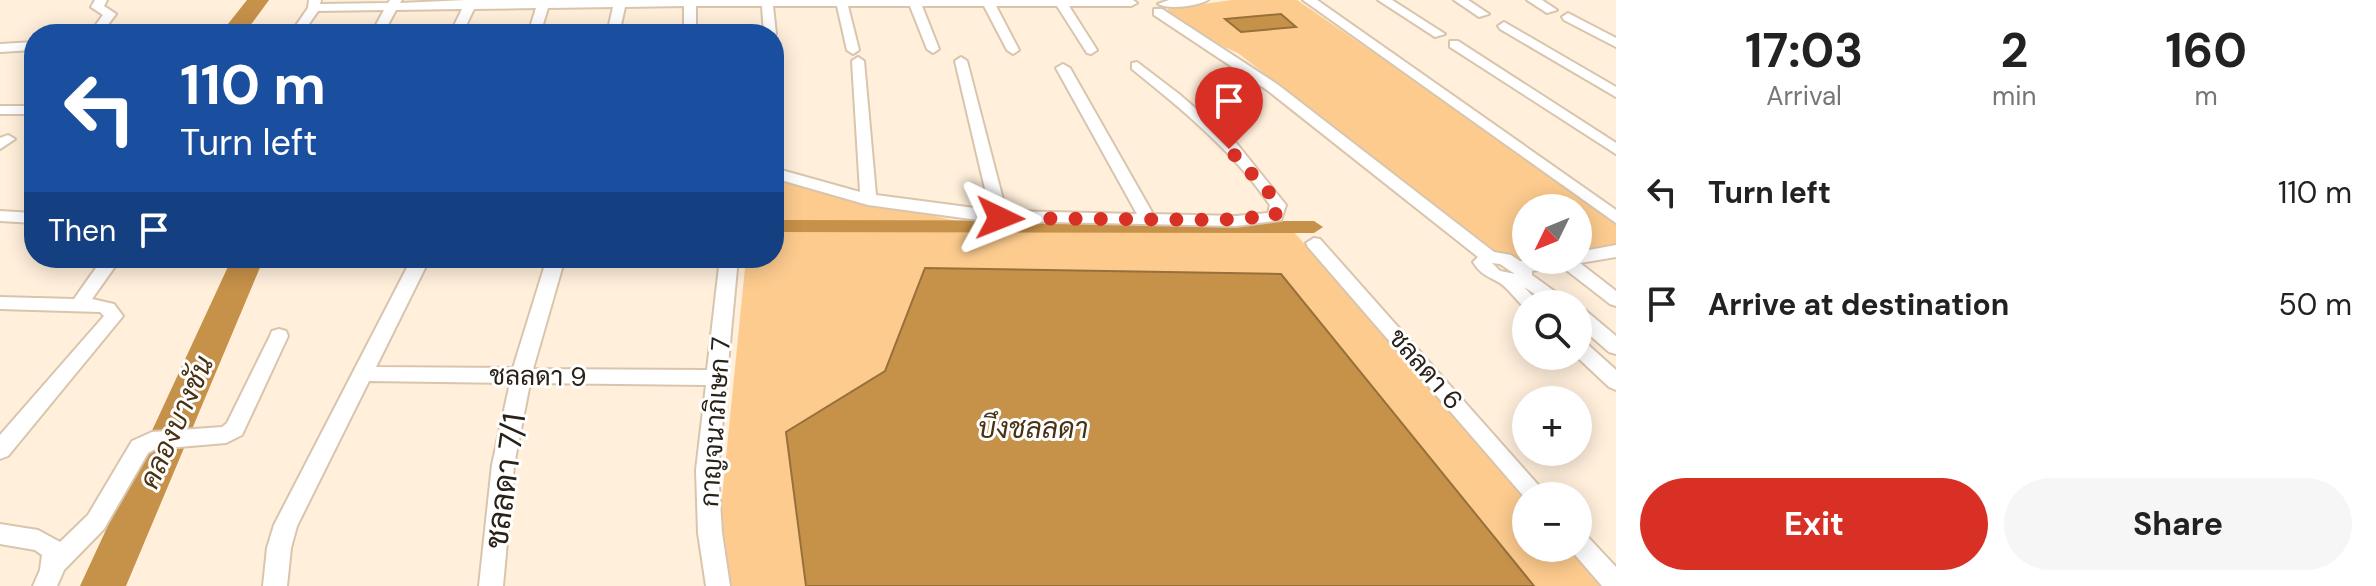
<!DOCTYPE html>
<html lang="en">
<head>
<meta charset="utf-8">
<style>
  :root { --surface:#fff; --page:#f6f6f6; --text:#222; --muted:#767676; --accent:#d93025 }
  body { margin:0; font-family:"DM Sans",Sarabun,sans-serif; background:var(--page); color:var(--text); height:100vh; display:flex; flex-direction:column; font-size:30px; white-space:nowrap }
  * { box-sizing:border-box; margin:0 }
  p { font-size:26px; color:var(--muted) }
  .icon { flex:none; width:44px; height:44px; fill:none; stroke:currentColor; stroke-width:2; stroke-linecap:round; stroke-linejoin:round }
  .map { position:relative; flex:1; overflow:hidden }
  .details { display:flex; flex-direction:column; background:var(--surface); width:760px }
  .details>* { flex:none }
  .banner { position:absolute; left:24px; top:24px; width:760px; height:244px; border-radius:32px; box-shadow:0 4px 20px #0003; background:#1a4fa0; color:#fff; overflow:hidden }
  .needle { width:52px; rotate:227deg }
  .buttons { position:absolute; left:1512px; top:194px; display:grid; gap:16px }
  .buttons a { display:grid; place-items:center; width:80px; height:80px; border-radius:50%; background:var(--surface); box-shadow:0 4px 20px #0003; font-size:40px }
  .pin { position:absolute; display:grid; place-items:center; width:68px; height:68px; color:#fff; margin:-82px -34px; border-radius:50% 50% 50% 0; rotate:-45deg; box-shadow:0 0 8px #0007 }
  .pin .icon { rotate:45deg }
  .me { position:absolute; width:88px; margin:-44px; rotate:92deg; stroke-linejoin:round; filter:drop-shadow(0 0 6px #0008) }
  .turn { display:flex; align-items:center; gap:28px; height:168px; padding:0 24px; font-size:36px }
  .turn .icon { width:104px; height:104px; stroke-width:2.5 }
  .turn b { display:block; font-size:56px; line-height:68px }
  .then { display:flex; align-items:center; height:76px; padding:0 24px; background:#0003; gap:16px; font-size:30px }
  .eta { display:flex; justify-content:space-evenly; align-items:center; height:136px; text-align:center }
  .eta b { font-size:48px; font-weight:700; line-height:56px }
  .button { display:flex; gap:16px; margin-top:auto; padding:16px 24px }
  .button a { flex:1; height:92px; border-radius:48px; background:var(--accent); color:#fff; font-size:32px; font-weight:700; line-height:92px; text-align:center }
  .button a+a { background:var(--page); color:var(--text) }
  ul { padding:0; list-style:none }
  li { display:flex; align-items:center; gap:24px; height:112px; padding:0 24px }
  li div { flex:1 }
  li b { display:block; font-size:30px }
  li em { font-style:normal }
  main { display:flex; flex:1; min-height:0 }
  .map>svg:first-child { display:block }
</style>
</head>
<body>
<main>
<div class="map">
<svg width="1616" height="586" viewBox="0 0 1616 586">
  <rect width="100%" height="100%" fill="#ffefdb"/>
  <path fill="#fdcb8e" d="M1232 0H1297L1616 219V250L1578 254V208H1526V260L1490 251 1238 53 1197 35 1167 12 1168 9Z
    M774 178 956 221 1073 228 1284 221 1529 496H1526V548H1575L1609 586H724L717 547 746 258H774Z"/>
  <path fill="#c69149" stroke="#97703b" stroke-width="2" d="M1281 14 1296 27 1241 32 1225 19Z
    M925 268 1281 274 1534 586H806L786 432 885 371Z"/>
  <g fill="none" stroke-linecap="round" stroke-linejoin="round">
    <path fill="#c69149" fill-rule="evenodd" d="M774 220 1314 221 1323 227 1314 233 774 232Z"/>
    <path fill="#c69149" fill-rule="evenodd" d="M247 0H269L244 34H220Z
      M232 258H264L126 586H80Z"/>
    <g stroke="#d9c5ad" stroke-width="4">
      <path id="street" d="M95 0H107L104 6 116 14 101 34H89L103 15 91 7Z
        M309 0H321L320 4 388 3 390 0H402L400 3 466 0H1133L1137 3 1131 6H1069L1097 50 1091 54 1087 53 1057 6H996L1019 50 1013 54 1007 50 984 6H922L939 49 933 53 927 49 910 6H848L859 50 853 54 847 50 837 6H773L776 34 774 37V34H764L762 6H696V34H684V6L625 7 619 34H607L613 7 548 8 540 34H528L536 8 474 9 462 34H450L462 9 396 10 383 34H371L384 10 318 11 302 34H290L308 8Z
        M1169 0H1208C1197 6 1169 10 1158 4Z
        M1303 0H1317L1616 210V223Z
        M1378 0H1392L1445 34 1435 37Z
        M1454 0H1468L1489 14 1479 17Z
        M1527 0H1542L1557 10 1547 13Z
        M1154 9H1162L1277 84 1494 252 1511 255 1520 261 1578 260V252L1616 245V257L1580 263 1616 291V306L1610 304 1561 266 1532 271V275L1572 304H1550L1524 287 1540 304H1526L1525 308C1517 301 1509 289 1500 283 1488 276 1481 275 1473 262L1478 257 1267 90 1154 15ZM1492 263 1500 264 1515 274 1500 271Z
        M1568 13 1616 38V47L1564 20 1562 17Z
        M1504 22 1616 87V97L1500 29 1498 26Z
        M1450 41H1458L1616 143V154L1450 47Z
        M34 42V50L0 52V44Z
        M858 57 864 61 876 195 990 210 955 61 961 57 967 61 1006 211 1137 214 1056 68 1063 64 1070 68 1153 214 1236 216 1268 213 1270 205C1233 151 1183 110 1132 69V63L1137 62 1179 94 1237 144 1286 205 1281 220 1236 226 1006 221 1000 223 868 205 774 178V168L860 192 852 61Z
        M0 106H34V114H0Z
        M8 135 15 139 0 149V138Z
        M0 211 34 213V223L0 221Z
        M1314 238 1320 239 1548 496H1526V499L1308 247 1306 243Z
        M103 258H121L92 299 114 304 123 316 8 456 0 459V435L104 316 100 312 0 309V297L74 299Z
        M412 258H430L376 367 513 368 547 258H565L533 369 707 370 720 258H738L718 470 722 533 730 586H706L698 533 696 470 706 385 530 383 514 465 503 586H479L492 465 510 383 369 381 297 526 291 548 287 586H263L267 548 274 525Z
        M1578 309 1585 310 1616 336V354L1609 352 1578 325Z
        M279 329 286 331 288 336 242 435 226 443 155 449 148 453 104 529 64 570 57 586H33L40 570 42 555 35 550 0 544V524L38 530 60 542 88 515 132 441 152 432 222 427 227 423 270 336 272 331Z
        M1578 340 1585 342 1616 370V390L1609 387 1576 356H1578Z
        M1578 532 1586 535 1616 567V586H1602L1570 549 1578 548Z"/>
    </g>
    <use href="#street" fill="#fff" fill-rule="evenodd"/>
  </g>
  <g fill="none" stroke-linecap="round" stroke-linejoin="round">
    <path stroke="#d93025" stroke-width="14" stroke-dasharray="0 25.2" d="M1000 218 1218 220 1275 216 1278 205 1274 198 1229 149"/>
  </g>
  <g text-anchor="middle" stroke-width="6" stroke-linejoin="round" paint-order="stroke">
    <g font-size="26" fill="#2a2219" stroke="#fff">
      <text transform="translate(1426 369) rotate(49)" y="9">ชลลดา 6</text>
      <text transform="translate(538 376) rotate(1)" y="9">ชลลดา 9</text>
      <text transform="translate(715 422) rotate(-86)" y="9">กาญจนาภิเษก 7</text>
    </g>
    <g font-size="28" font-style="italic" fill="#493213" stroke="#fff">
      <text transform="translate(176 422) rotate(-66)" y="10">คลองบางชัน</text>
      <text x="1033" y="438">บึงชลลดา</text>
    </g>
    <g font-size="32" fill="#2a2219" stroke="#fff">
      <text transform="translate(505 481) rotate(-82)" y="11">ชลลดา 7/1</text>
    </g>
  </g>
</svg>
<div class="buttons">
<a><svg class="needle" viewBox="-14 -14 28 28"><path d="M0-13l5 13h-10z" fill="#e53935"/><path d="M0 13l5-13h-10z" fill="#767676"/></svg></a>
<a><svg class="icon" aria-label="search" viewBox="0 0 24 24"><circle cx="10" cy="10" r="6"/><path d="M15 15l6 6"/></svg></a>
<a>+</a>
<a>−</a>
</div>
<div class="pin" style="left:1229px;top:149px;background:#d93025"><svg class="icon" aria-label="arrive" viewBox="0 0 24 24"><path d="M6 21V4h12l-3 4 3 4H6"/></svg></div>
<svg class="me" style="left:1000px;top:218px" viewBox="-20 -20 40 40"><path d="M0-17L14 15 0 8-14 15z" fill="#d93025" stroke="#fff" stroke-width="4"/></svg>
<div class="banner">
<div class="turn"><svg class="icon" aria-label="left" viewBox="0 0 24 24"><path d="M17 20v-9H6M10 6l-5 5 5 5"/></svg><div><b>110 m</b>Turn left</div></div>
<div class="then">Then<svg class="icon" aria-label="arrive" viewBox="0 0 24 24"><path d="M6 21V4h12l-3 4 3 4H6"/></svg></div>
</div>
</div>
<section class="details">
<div class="eta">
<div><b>17:03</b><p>Arrival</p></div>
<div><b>2</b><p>min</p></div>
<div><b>160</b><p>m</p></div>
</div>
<ul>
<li><svg class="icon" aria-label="left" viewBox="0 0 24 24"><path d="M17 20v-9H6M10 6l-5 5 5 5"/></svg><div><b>Turn left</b></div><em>110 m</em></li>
<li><svg class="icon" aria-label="arrive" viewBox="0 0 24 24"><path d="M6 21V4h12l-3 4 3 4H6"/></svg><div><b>Arrive at destination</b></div><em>50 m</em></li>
</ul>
<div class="button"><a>Exit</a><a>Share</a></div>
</section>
</main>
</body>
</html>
